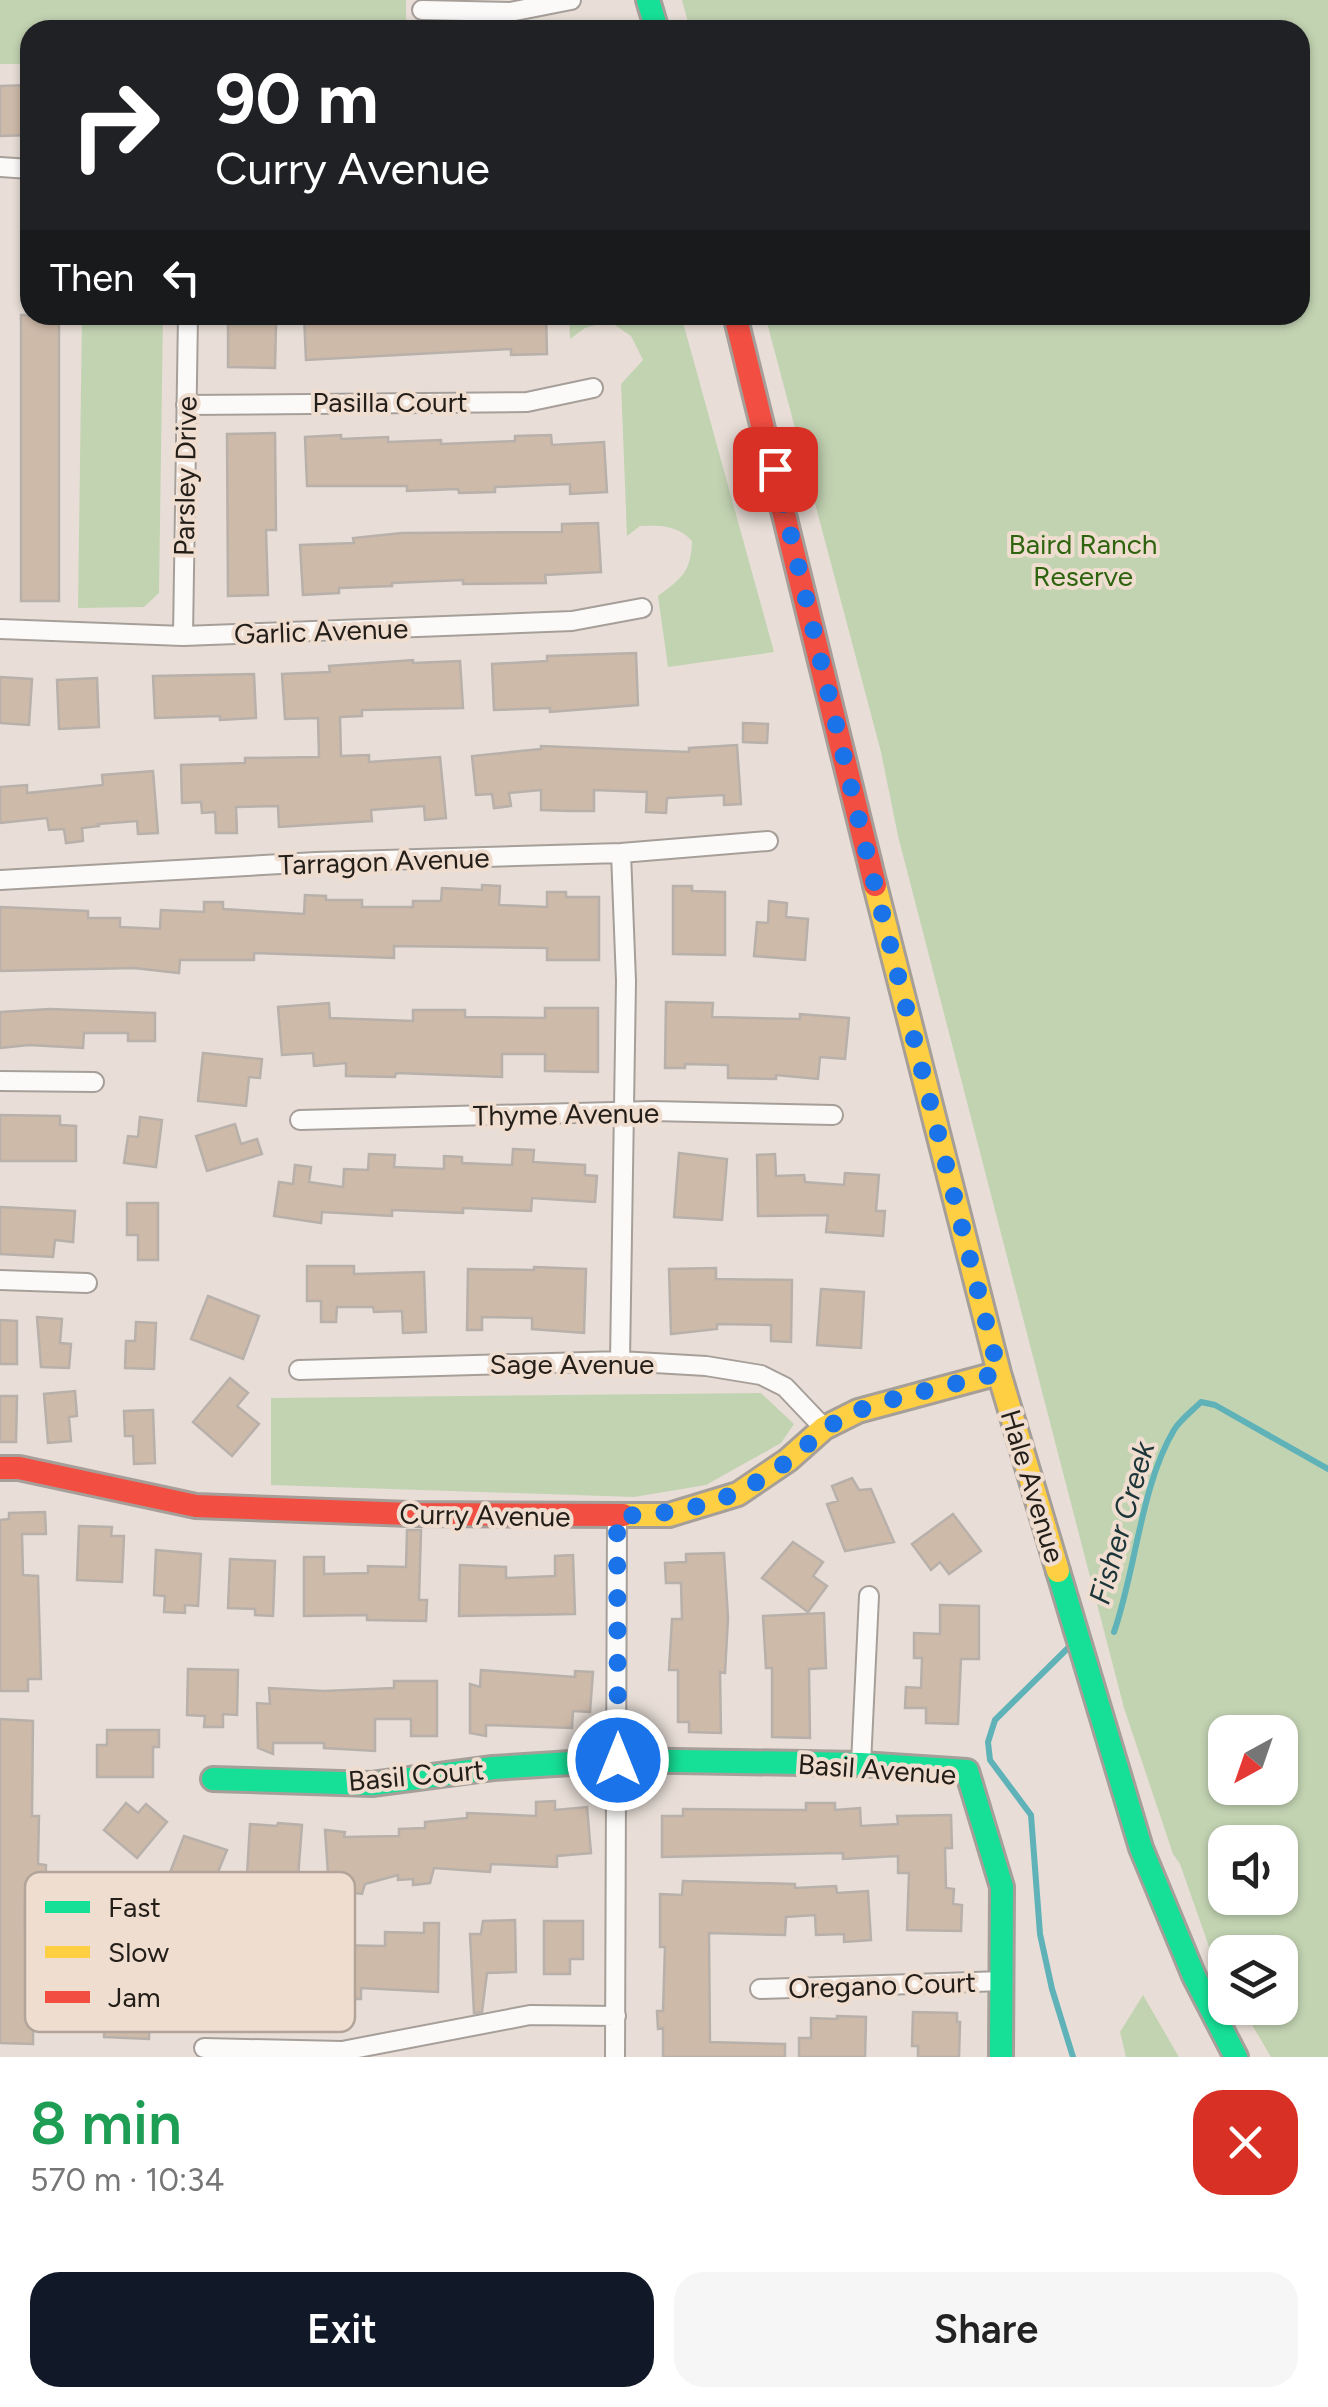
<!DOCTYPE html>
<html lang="en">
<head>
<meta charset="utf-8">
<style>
  :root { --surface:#fff; --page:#f6f6f6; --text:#222; --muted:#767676; --accent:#111827 }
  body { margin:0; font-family:Figtree,sans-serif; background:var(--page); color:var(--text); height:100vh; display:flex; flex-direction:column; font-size:38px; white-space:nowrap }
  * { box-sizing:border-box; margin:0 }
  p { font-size:32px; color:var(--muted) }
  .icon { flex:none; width:55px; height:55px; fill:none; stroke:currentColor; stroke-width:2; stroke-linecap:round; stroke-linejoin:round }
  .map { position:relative; height:2057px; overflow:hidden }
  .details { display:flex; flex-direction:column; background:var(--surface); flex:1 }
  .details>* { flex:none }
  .guide { position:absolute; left:20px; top:20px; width:1290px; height:305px; border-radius:30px; box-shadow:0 2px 8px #0004; background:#202124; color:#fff; overflow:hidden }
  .needle { width:65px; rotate:220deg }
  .controls { position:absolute; left:1208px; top:1715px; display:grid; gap:20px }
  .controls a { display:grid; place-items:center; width:90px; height:90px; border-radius:20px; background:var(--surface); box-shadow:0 2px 8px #0004; font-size:50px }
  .pin { position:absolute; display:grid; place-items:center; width:85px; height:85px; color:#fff; margin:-42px; border-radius:20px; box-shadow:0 5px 15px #0006 }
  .me { position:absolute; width:110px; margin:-55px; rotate:0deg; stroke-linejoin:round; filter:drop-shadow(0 0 8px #0008) }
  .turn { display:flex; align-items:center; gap:35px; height:210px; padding:0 30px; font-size:45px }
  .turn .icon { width:130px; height:130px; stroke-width:2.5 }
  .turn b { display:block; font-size:70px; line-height:85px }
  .then { display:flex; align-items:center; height:95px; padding:0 30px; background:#0003; gap:20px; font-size:38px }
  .round { display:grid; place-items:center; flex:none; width:105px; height:105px; border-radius:30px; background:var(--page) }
  .overview { display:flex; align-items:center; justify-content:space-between; height:170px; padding:0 30px }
  h1 { font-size:60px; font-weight:600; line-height:75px; color:#1e9e55 }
  .button { display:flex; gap:20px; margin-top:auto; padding:20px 30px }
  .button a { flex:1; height:115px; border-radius:30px; background:var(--accent); color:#fff; font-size:40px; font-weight:600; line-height:115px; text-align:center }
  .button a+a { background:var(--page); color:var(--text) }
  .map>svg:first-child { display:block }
</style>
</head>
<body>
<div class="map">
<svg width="1328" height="2057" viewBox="0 0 1328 2057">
  <rect width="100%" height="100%" fill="#e8ded7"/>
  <path fill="#c2d3b2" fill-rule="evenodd" d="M0 0H406V30H30V64H0Z
    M682 0H1328V2057H1271L1242 2008H1280V1952H1225V1979L1214 1961 1180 1864 1173 1854 1124 1708 898 836 881 752 765 315H1300V30H690ZM1225 1732H1280V1788H1225ZM1280 1842V1898H1225V1842Z
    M82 315H163L159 593 144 607 78 608Z
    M569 315H681L774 652 668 667 658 596C682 578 691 572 692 541 678 525 660 525 640 526L627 536 621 384 643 360 631 336 609 321 585 328 570 339Z
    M761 1393 794 1424 781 1443 706 1485 634 1497 271 1485V1398Z
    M1143 1995 1179 2057H1126L1120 2032Z"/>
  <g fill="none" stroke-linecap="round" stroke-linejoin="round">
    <path stroke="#5eb2b8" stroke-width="6" d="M1114 1632C1136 1569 1141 1485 1174 1430 1180 1420 1192 1411 1201 1402L1215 1405 1328 1469
      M1068 1648 995 1720 988 1742 990 1760 1031 1815 1040 1934 1052 1989 1073 2057"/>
  </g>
  <path fill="#cebaa9" stroke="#b8b0aa" stroke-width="2.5" d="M30 85V135L0 136V86Z
    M21 315H59V601H21Z
    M304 315H546L547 354 511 355V349L306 360Z
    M228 324H276L275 368 228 367Z
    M275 433 276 530H266L268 595 228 596 227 434Z
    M341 435V439L388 437V442L441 440V444L515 441V436L551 435 552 445 604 442 607 492 570 494V484L495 487V492L459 493 458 489 407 491V486H307L305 437Z
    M598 523 601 572 545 575 546 583 463 584V580L392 583V586L339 588V593L303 595 300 545 354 543 353 538 402 533 562 532V524Z
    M636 653 638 705 550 712V708L494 710 492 664 547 661V656Z
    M413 660V663L460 661 463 708 362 710V716L340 717 341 756 369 755V762L440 757 446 818 425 820 424 806 371 810 372 821 279 827 278 806 236 807 237 833H216L215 812 202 813 201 802 182 803 181 765 245 763V758L319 757 318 718 285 719 282 674 330 672 329 666Z
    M254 674 256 718 220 720V716L155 718 153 676Z
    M0 677 32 679 29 725 0 723Z
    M97 678 99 727 59 729 57 680Z
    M743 723 768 724 767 743 743 742Z
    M737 745 741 804 724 805V795L667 798 666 813 646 812 647 792 594 790V811H570L541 810V790L509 793 511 806 494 808 492 794 476 795 472 756 541 749V746L689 752V748Z
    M153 771 158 833 138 834 137 821 98 824 99 826 82 828 83 841 66 843 64 829 49 830 47 818 0 823V787L27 785V793L103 785 102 775Z
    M482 885 500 886 499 905 547 907V892H566V897H599V960H547V948L394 946V958L254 953V960H180L179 973 134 968 0 971V907L88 911V918H120V927L160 929 161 910 204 912V902H223V909L304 914 305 895 326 896V900H362V907H413V901H441L442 888 482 890Z
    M673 886H692V891L725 892V955L673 954Z
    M769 901 787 903 786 917 808 919 805 960 754 956 757 922 768 923Z
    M666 1002 713 1003 712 1017 800 1019V1014L849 1018 845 1059 820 1057 818 1079 776 1075V1079L728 1078V1065L685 1064V1068H665Z
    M329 1003 330 1018 413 1021V1010H465V1017L545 1018V1008H598V1072L545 1071V1054H502V1077L396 1073 395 1077 346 1076V1063L314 1066 313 1053 282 1055 278 1007Z
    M50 1009 155 1013V1041H128V1033H84L83 1048 29 1045 0 1048V1012Z
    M203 1053 262 1059 260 1078 249 1077 246 1106 198 1101Z
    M0 1115 60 1116V1125L76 1126V1161H0Z
    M140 1117 162 1120 156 1167 124 1163 128 1136 138 1137Z
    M235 1124 241 1144 257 1139 262 1154 207 1171 196 1136Z
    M513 1149 534 1150 533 1162 585 1165V1175L597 1176 595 1202 532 1198 531 1211 463 1208V1213L392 1210V1216L322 1212 321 1223 274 1216 279 1182 293 1184 295 1165 311 1167 309 1182 343 1187 344 1169 368 1170 369 1154 395 1155 394 1167 444 1169V1156L462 1157V1163L512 1165Z
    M679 1153 727 1159 722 1220 674 1217Z
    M775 1154 776 1176 804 1175 805 1182 844 1185 845 1173 879 1175 876 1211H885L883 1236 826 1232 828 1215 758 1216 757 1155Z
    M127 1203H158V1260H138V1235H127Z
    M0 1207 75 1211 73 1242 55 1240 53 1257 0 1254Z
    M307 1266H354V1274L424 1272 426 1332 403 1333 402 1311 374 1312 373 1307H337L336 1322H321V1301H307Z
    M534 1267 586 1269 584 1333 532 1329V1318L482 1317V1330H467L468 1269 534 1270Z
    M716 1268V1279L792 1280 791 1342 771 1341V1325L717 1324V1329L671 1334 669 1269Z
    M821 1289 864 1292 861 1348 817 1345Z
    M208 1296 259 1316 243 1359 191 1339Z
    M37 1317 62 1319 60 1343 71 1344 69 1368 41 1367Z
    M0 1320 17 1321V1364H0Z
    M136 1322 156 1323 154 1369 125 1368 126 1341H135Z
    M230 1378 248 1393 237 1406 259 1424 232 1456 193 1422Z
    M75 1391 77 1416 69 1417 71 1441 48 1443 44 1394Z
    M0 1396H17L16 1442H0Z
    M153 1410 155 1463 134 1464 133 1436H125L124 1411Z
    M852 1478 859 1490 871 1489 894 1542 845 1551 827 1504 838 1501 832 1486Z
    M45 1512 46 1534H22L23 1575 38 1576 41 1679H28V1691H0V1520L9 1519V1513Z
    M953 1514 981 1551 949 1574 940 1562 931 1570 912 1544Z
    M79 1526 112 1527 111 1536H124L122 1582 77 1580Z
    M407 1530H421L419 1600H427L426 1621 367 1620V1615L304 1616V1557H324V1574L368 1573V1566L406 1567Z
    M793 1542 823 1562 813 1576 827 1586 808 1612 762 1578Z
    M156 1550 201 1554 198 1606 185 1605V1613L164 1612 165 1596 154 1595Z
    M724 1553 728 1618 725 1673 720 1672 721 1733 689 1732V1722H678V1670H669L672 1619H682L681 1583H666L665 1563 686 1562V1554Z
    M573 1555 575 1614 459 1616 460 1565 506 1567V1578L555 1576V1556Z
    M230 1559 275 1561 273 1616 255 1615V1609L228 1608Z
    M940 1605 979 1606V1659H961L958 1724 926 1723V1708H905L906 1687 921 1688 922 1658H914V1633L940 1634Z
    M824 1613 826 1668 809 1669 810 1738 772 1737V1668H766L763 1616Z
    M188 1669 238 1670 237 1715 223 1714V1727H204L205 1716 187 1715Z
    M481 1670 575 1677V1671L593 1672 590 1712 573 1711 572 1728 486 1725V1736L470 1733V1684L480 1687Z
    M394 1681H437V1736H411V1719H375V1751L324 1748V1743H273V1754L258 1748 257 1703 270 1704 269 1688 324 1691 394 1688Z
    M0 1719 33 1721 32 1816H39L38 1864 46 1865 45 1900 25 1899V1932H34L33 2044 0 2043Z
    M107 1730H159V1747H153V1777H97V1745H107Z
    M555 1801V1810L587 1807 591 1853 557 1856V1867L491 1864 490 1872 434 1868 430 1883 413 1885V1879L398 1880V1875L365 1884 362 1894 338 1891 340 1877 328 1874 325 1830 345 1832 344 1837 399 1836V1829L425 1828V1822L467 1818V1813L536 1816V1802Z
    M126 1803 138 1813 146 1804 167 1822 137 1858 104 1830Z
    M806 1803H835V1810L860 1808 861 1826 898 1824 897 1816 951 1815 952 1848H945L946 1888 954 1889 953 1904 962 1905 961 1931 907 1930 909 1873H898V1856L843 1859V1853L662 1857V1816H683V1809L806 1810Z
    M278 1823 302 1825 298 1878 264 1875 262 1893 246 1892 250 1824 277 1826Z
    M184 1836 227 1850 211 1889 203 1885 193 1901 166 1883Z
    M683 1881 795 1884V1888L836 1886 837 1893 868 1891 871 1940 844 1942V1934L816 1935 815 1915 786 1917 785 1935 709 1933 710 2042 785 2044V2057H663V2028L658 2029 657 2011H663L665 1947H660V1894L682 1895Z
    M515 1920 516 1972 487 1973 482 2012 474 2013 470 1934H481L483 1921Z
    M544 1921H583V1959H570V1974H544Z
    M424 1923H439L438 1992 361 1988V1999H338L337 2011H319L244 2003V1999L195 1996 196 1986 178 1984 180 1947 246 1952V1949L286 1951V1961L319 1962V1959H329V1945L385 1946V1932L424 1933Z
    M93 1994 150 1996 149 2039 104 2037 105 2013 92 2012Z
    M913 2012 957 2013V2022H960L959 2057H918V2046H912Z
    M837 2016 866 2017 865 2057H799V2038H811V2018L837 2019Z"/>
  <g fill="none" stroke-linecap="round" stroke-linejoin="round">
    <g stroke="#a69f99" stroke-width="22">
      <path id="street" d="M422 10 510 12 571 0
        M0 167 30 169
        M186 405 527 402 593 388
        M0 629 183 636 572 621 642 608
        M183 636 188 315
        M0 880 316 862 621 853 768 841
        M0 1081 94 1082
        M300 1120 651 1111 833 1115
        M0 1280 87 1283
        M620 1361 626 981 621 853
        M299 1370 620 1361 706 1366 761 1375 785 1387 824 1428
        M861 1764 869 1596
        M760 1989 1003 1981
        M204 2048 342 2051 530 2015 616 2016
        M615 2057 617 1516"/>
    </g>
    <g stroke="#a69f99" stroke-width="28">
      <path id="fast" d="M648 0 657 30
        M1058 1571 1141 1848 1194 1976 1236 2057
        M213 1779 372 1784 493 1768 618 1760 861 1764 967 1771 1002 1887 1001 2057"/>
    </g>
    <g stroke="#a69f99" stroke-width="28">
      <path id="slow" d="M875 885 999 1373 1058 1571
        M623 1515H669L738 1494 788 1460 824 1428 858 1411 999 1373"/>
    </g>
    <g stroke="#a69f99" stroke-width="28">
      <path id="jam" d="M735 315 875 885
        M0 1468H19L196 1506 410 1514 623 1515"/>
    </g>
    <use href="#street" stroke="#fcfaf9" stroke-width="18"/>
    <use href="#fast" stroke="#16e098" stroke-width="22"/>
    <use href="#slow" stroke="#ffcf43" stroke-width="22"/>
    <use href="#jam" stroke="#f24e42" stroke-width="22"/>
  </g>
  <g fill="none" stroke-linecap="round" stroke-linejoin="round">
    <path stroke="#1a73e8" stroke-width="18" stroke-dasharray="0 32.4" d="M618 1760 617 1516C684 1514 734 1503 789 1460 812 1442 829 1422 857 1411 902 1394 953 1385 999 1373L866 850 775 469"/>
  </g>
  <g text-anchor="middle" stroke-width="8" stroke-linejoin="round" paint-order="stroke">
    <g font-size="28" fill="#241e19" stroke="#efddd0">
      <text x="390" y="412">Pasilla Court</text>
      <text transform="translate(185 476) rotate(-89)" y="10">Parsley Drive</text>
      <text transform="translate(321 631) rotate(-2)" y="10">Garlic Avenue</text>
      <text transform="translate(384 861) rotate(-2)" y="10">Tarragon Avenue</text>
      <text transform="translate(566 1114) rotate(-1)" y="10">Thyme Avenue</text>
      <text x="572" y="1374">Sage Avenue</text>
      <text transform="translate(1033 1486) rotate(73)" y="10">Hale Avenue</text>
      <text transform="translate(485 1515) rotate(1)" y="10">Curry Avenue</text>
      <text transform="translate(877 1769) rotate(4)" y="10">Basil Avenue</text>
      <text transform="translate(416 1775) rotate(-5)" y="10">Basil Court</text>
      <text transform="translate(882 1985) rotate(-2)" y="10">Oregano Court</text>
    </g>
    <g font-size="28" fill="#2f640f" stroke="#efddd0">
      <text x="1083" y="554">Baird Ranch<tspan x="1083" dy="32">Reserve</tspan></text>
    </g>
    <g font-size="30" font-style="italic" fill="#1c3538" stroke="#efddd0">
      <text transform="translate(1122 1523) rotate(-74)" y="10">Fisher Creek</text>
    </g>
  </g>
  <rect x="25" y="1872" width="330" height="160" rx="15" fill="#efddd0" stroke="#b2a499" stroke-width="2.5"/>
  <rect x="45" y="1901" width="45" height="12" fill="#16e098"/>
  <rect x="45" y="1946" width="45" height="12" fill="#ffcf43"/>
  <rect x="45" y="1991" width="45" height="12" fill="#f24e42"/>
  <g font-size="28" fill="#241e19">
    <text x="108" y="1917">Fast</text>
    <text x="108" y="1962">Slow</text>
    <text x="108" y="2007">Jam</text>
  </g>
</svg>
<div class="controls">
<a><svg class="needle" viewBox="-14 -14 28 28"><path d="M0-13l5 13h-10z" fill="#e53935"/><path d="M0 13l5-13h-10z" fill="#767676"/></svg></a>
<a><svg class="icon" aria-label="sound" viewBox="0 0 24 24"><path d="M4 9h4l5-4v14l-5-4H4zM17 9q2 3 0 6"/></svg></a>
<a><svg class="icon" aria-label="layers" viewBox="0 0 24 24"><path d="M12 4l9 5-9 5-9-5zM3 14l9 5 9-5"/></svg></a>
</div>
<div class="pin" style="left:775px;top:469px;background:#d93025"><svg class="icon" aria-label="arrive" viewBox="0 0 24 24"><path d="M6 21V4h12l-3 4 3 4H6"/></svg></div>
<svg class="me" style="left:618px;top:1760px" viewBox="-20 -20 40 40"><circle r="17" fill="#1a73e8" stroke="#fff" stroke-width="3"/><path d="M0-11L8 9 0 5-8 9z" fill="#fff"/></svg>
<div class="guide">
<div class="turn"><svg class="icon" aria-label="right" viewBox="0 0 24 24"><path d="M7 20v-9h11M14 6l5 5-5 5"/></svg><div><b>90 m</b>Curry Avenue</div></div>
<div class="then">Then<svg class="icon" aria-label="left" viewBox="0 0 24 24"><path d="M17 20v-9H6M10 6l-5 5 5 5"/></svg></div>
</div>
</div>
<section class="details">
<div class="overview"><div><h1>8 min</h1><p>570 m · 10:34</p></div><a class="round" style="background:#d93025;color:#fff"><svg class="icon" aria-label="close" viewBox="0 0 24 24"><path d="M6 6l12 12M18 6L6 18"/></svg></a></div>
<div class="button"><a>Exit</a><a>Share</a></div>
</section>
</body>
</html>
